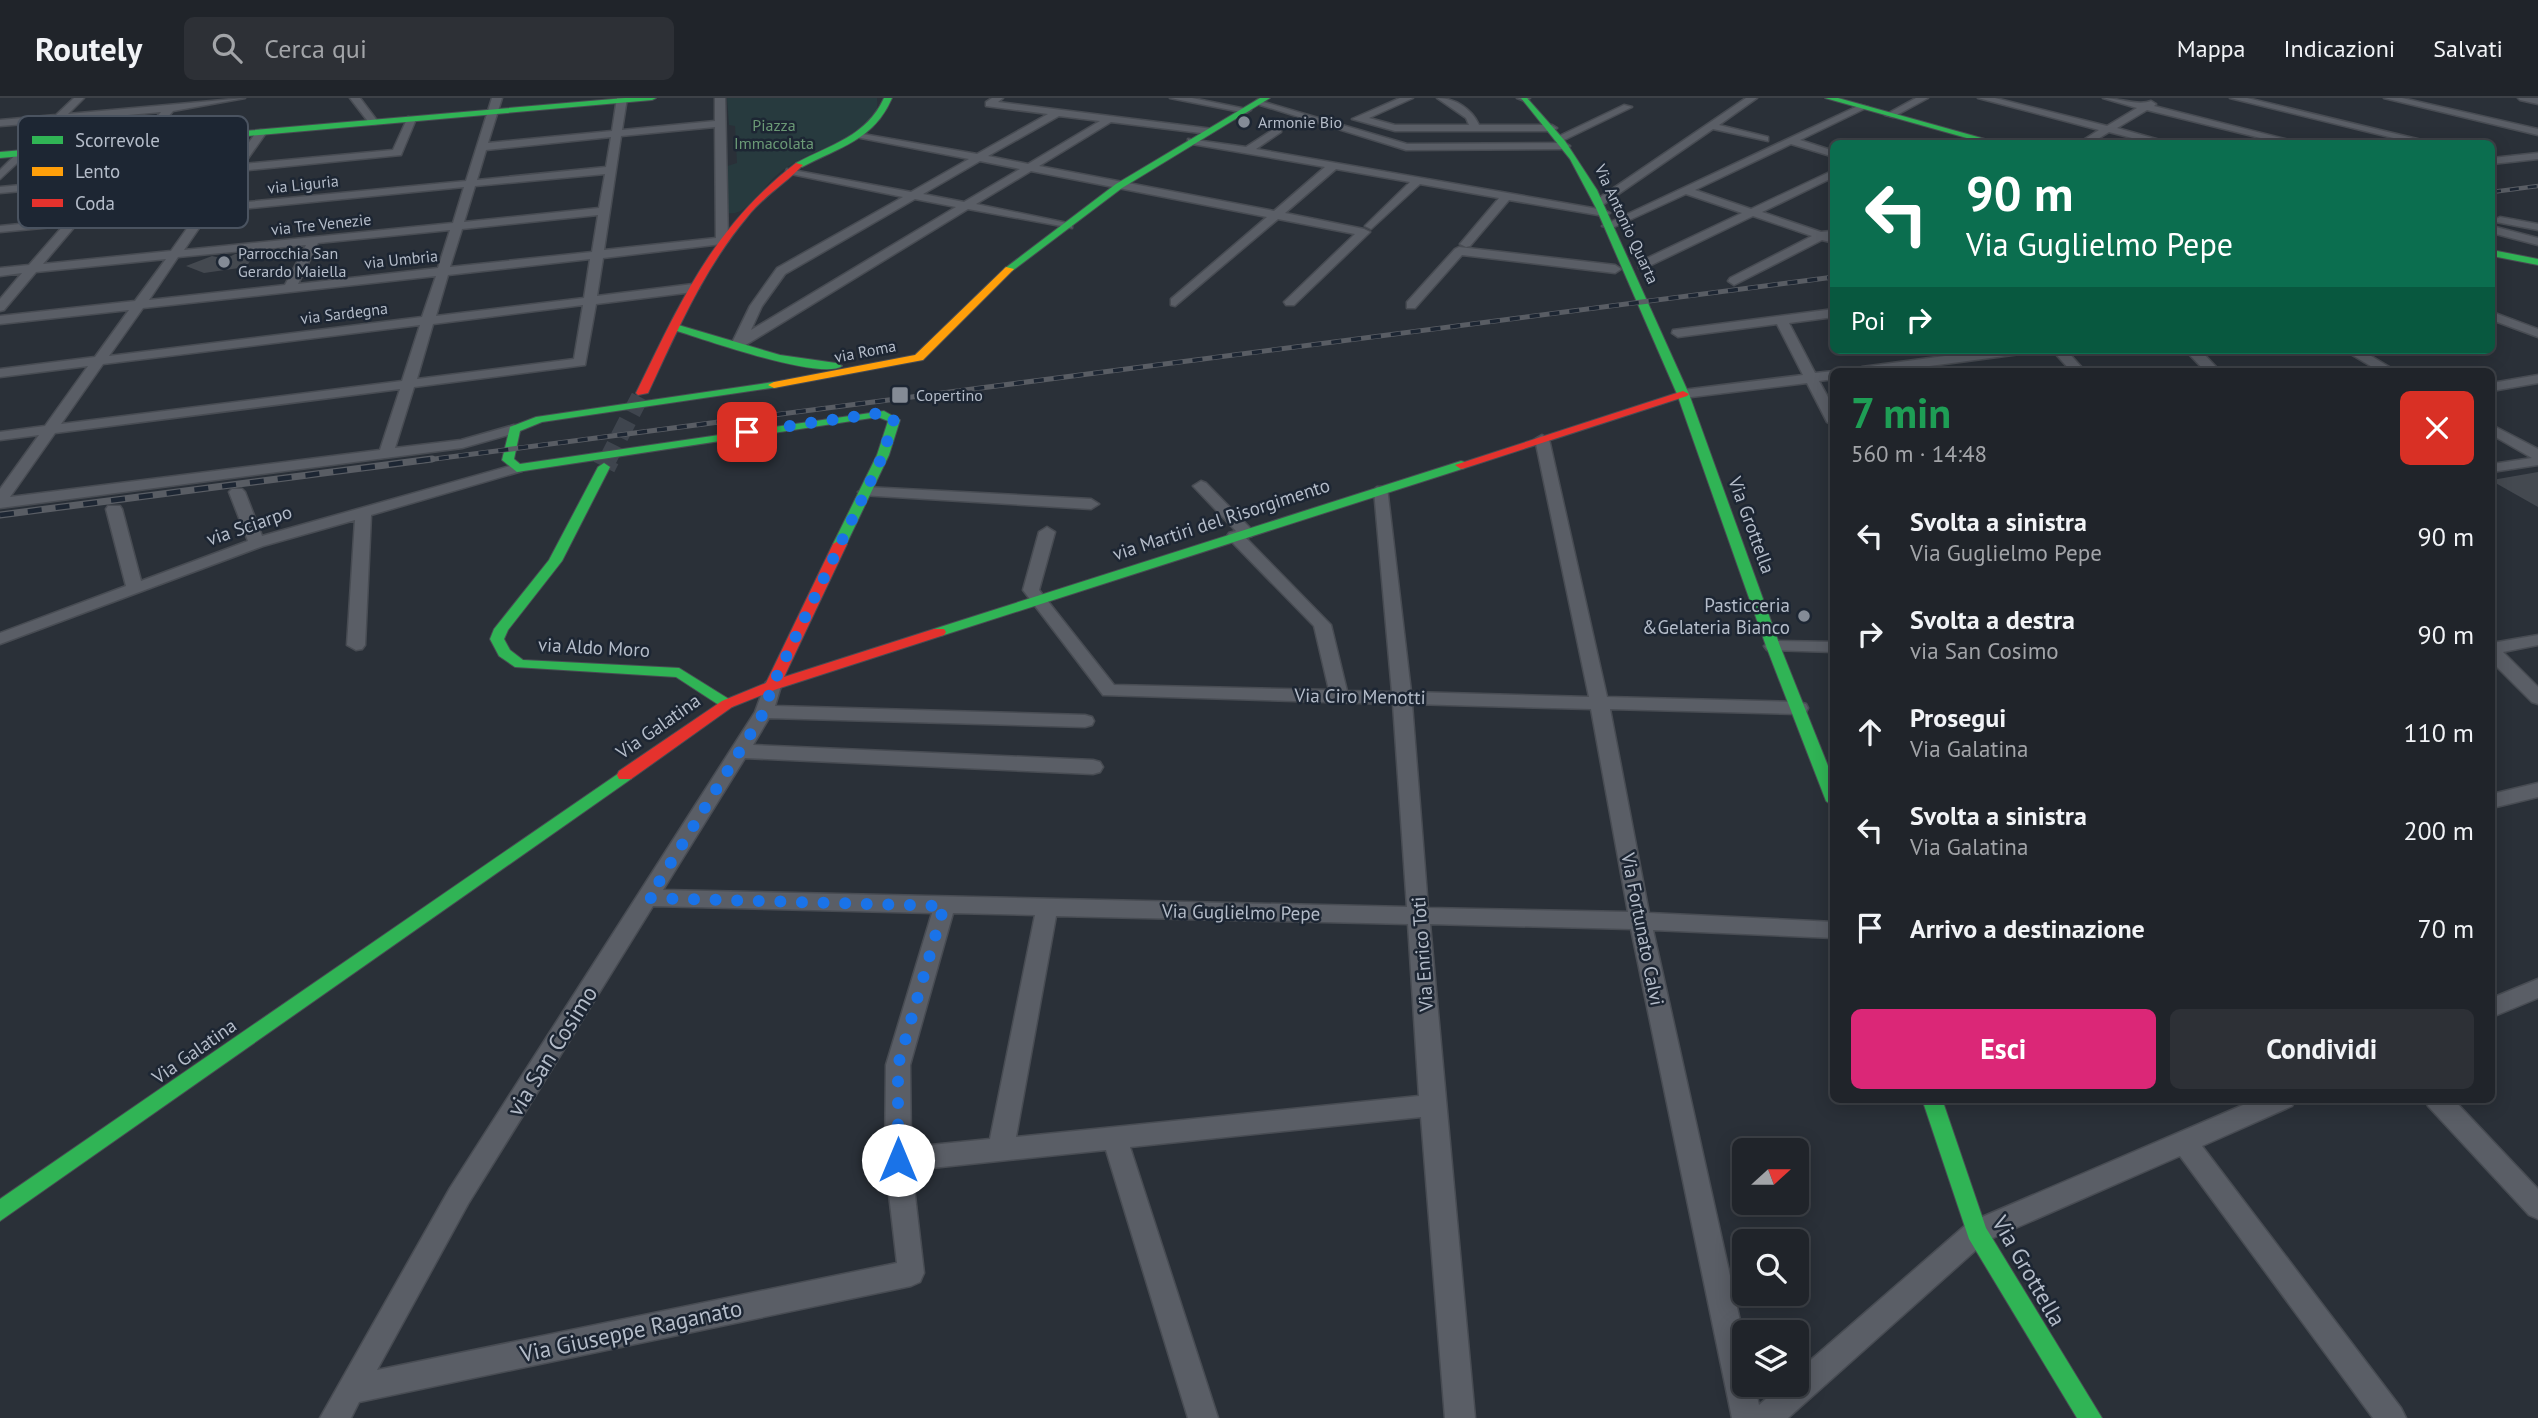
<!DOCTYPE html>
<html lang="it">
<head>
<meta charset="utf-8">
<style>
  :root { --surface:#20242a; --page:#2d3036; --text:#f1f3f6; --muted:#a2a4a8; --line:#3d4147; --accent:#db2777 }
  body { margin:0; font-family:"PT Sans",sans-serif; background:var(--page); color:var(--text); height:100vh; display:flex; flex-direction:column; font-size:26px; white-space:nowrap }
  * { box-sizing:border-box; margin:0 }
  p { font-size:23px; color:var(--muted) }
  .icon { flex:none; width:38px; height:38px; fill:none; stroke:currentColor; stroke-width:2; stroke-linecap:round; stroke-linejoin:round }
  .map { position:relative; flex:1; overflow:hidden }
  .details { position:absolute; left:1830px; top:270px; width:665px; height:735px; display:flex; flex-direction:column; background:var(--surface); border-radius:10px; box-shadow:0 4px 18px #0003,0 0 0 2px var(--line) }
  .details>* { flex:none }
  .hud { position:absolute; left:1830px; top:42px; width:665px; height:214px; border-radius:10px; box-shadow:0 4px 18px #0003,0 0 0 2px var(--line); background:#0b6e4f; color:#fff; overflow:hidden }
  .needle { width:46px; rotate:69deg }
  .tools { position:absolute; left:1732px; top:1040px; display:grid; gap:14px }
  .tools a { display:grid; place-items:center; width:77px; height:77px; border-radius:10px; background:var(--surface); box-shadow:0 4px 18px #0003,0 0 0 2px var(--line); font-size:35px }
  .pin { position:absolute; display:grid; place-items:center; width:60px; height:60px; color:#fff; margin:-30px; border-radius:14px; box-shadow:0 4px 10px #0006 }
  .me { position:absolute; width:77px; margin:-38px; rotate:0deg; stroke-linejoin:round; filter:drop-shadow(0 0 5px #0008) }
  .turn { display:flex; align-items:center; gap:24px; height:147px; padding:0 21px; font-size:32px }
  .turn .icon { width:91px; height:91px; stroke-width:2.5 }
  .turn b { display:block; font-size:49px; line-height:60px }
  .then { display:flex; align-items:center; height:66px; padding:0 21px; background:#0003; gap:14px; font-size:26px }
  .round { display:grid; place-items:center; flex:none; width:74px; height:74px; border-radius:10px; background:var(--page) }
  .headline { display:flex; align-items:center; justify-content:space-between; height:119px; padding:0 21px }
  h1 { font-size:42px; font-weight:700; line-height:52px; color:#1e9e55 }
  .action { display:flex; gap:14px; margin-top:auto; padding:14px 21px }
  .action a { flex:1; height:80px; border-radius:10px; background:var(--accent); color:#fff; font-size:28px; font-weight:700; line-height:80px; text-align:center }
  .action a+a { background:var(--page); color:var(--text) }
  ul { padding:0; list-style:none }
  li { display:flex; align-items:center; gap:21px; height:98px; padding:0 21px }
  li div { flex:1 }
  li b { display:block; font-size:26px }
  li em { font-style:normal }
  header { display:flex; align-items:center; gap:42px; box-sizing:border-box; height:98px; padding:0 35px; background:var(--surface); border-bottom:2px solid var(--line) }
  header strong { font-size:33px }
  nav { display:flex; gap:38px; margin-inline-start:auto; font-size:24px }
  .search { width:490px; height:63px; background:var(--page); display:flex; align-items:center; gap:18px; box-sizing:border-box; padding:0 24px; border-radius:10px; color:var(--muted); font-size:26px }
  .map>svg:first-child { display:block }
</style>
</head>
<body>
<header>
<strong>Routely</strong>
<div class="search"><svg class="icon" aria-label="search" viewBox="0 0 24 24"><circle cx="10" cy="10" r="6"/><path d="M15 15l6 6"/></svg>Cerca qui</div>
<nav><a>Mappa</a><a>Indicazioni</a><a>Salvati</a></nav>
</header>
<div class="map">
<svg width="2538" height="1320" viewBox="0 0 2538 1320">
  <rect width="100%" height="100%" fill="#2a3038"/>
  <path fill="#273a3e" d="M727 0H877C878 11 877 17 869 24 843 48 804 54 778 76 764 87 747 119 728 115L724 69 737 65 735 28 729 27Z"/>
  <path fill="#444950" d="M256 155 246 169 204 175 186 168 212 158 225 161 235 156Z
    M2538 374V409L2492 383V382Z"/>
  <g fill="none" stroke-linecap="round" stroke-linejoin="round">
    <path stroke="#3f454e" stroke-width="18" stroke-dasharray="18 9" stroke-linecap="butt" d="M607 363 642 295"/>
    <path stroke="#3f454e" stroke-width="23" stroke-dasharray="23 11" stroke-linecap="butt" d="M604 369 608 361"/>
    <g stroke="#484c53" stroke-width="3">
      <path id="street" d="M74 0H84L68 16 245 0 173 13 118 78 233 67 257 33 261 32 266 35 244 66 393 52 408 19 416 21 401 57 239 73 216 107 466 83 492 0H502L488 45 612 33 617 0H627L622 32 715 23V0H725L728 143 722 146 603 160 597 198 693 186 699 190 693 194 596 206 585 267 414 289 395 350 461 342 514 327 519 328 521 331 519 334 462 350 0 410V391L39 337 0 342V334L45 328 88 268 0 279V271L95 259 129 212 0 226V218L135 203 166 161 36 174 4 212 0 213V201L22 175 0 178V170L29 167 63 128 0 134V128L69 121 99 86 0 95V89L105 79 161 14 62 23 0 81V72L49 24 0 28V22L56 17ZM715 29 716 140 604 152 621 38ZM611 39 606 69 477 82 486 52ZM228 74 204 108 82 120 112 85ZM605 76 599 110 464 124 475 88ZM464 89 453 125 184 152 210 114ZM198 115 171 153 43 166 76 127ZM598 117 592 154 450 169 462 131ZM450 132 438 170 298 186 318 145ZM306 147 285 187 149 202 178 159ZM590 161 584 200 436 218 448 177ZM436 178 422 219 109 258 143 210ZM583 207 574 261 417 281 433 226ZM420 227 402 283 61 326 103 266ZM400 291 380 352 10 399 55 335Z
        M350 0H360L378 24 376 26H370Z
        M992 0H1003L998 4 1213 31 1214 33 1209 36 1111 24 1039 68 1274 113 1325 69 1192 46 1188 45V41L1246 49 1277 29 1281 30V34L1256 51 1604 112 1610 115 1604 118 1509 102 1470 148 1466 149 1460 146 1499 100 1420 86 1371 131 1365 128 1367 126 1410 84 1336 71 1285 115 1364 131 1370 134 1294 207H1286L1284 204 1355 136 1278 121 1175 208 1171 207V201L1267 119 1031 73 976 106 1072 126V130L968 111 744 248H734L732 245 750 208 777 170 903 99 791 76 786 73 787 71 911 94 969 61 861 40 857 39V35L977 56 1048 16 986 8V4ZM1059 18 1100 23 1028 66 988 58ZM980 63 1020 71 964 104 923 96ZM915 101 956 109 751 232 762 208 785 176Z
        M1170 0H1192L1251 12 1246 15Z
        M1400 0H1413L1369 20 1395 27H1469L1466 20 1437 0C1455 0 1472 11 1479 27H1552L1557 30 1552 33H1395L1352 21Z
        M1517 0H1530L1525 3Z
        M1746 0H1757L1719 27 1768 39V43L1713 31 1604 106H1596V102Z
        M1916 0H1928L1893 19 1885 17Z
        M1978 0H1995L2107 28 2137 10 2103 0C2118 0 2138 8 2151 3L2156 6 2154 8 2305 46H2285L2147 12 2117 30 2174 46H2155L2109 34 2090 46H2077L2099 32Z
        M2230 0H2247L2438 46H2418Z
        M2384 0H2402L2538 31V37Z
        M2518 0H2538V6L2520 2Z
        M1257 2 1407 46 1565 45 1570 48 1565 51 1406 52 1257 6Z
        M1624 7 1632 9 1564 42 1555 40Z
        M1860 7 1868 9 1800 42 1834 53V59L1791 46 1695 92 1751 111 1834 72V79L1762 114 1821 134 1831 133 1834 145 1822 142 1734 187 1728 183 1730 180 1812 138 1753 118 1643 171 1639 170V164L1742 115 1686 96 1612 130 1602 128Z
        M2538 55V61L2492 66V60Z
        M2500 119 2538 126V132L2496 124 2494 122Z
        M2492 128 2538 140V147L2492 135Z
        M1459 149 1615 167 1621 171 1615 175 1462 157 1415 210H1407V204L1455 151Z
        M1834 211V219L1789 225 1815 275 1834 273V281L1819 283 1834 310V328L1827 324 1807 285 1683 300 1676 296 1683 292 1803 277 1777 226 1678 239 1672 235 1673 232Z
        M2492 214 2538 231V239L2492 222Z
        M1990 252H2027L2020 256 1892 273H1855L1862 269Z
        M2052 252H2066L2085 273H2071Z
        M2185 252H2200L2220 273H2205Z
        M2344 252H2361L2396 273H2379Z
        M2538 277V285L2492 293V285Z
        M2492 327 2538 351V367L2492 374V366L2532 360 2492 337Z
        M1542 337 1549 341 1607 599 1799 604 1806 606 1808 610 1806 614 1799 616 1610 611 1649 815 1834 824V840L1653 832 1745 1245V1286H1754L1759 1307 1783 1286H1797V1274L1968 1125 2257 1001H2295L2292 1008 2202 1048 2401 1310 2406 1320H2373L2180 1058 1986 1143 1788 1320H1732L1631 831 1430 826 1475 1320H1445L1421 1019 1130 1049 1218 1320H1188L1106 1052 912 1072 924 1175 920 1184 911 1188 359 1304 351 1320H320L450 1090 755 614 766 584H778L781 588 775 608 1085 617 1092 619 1094 623 1092 627 1085 629 769 620 753 647 1093 662 1100 664 1103 669 1100 674 1093 676 745 660 663 792 1407 809 1393 606 1103 597 1023 492 1039 434 1047 429 1055 434 1039 492 1114 587 1329 592 1314 528 1229 441 1227 438 1229 435 1236 433 1193 388 1201 383 1206 385 1252 432 1254 435 1252 438 1246 440 1331 527 1347 593 1392 594 1374 392 1377 389H1387L1411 594 1589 599 1535 341ZM1412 606 1591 611 1628 814 1428 810ZM653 808 932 815 886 967 885 1062 897 1165 377 1272 468 1106ZM953 815 1035 817 990 1041 911 1049 910 967ZM1056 818 1408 826 1419 998 1016 1039Z
        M517 366 522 367 524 370 522 373 371 417 365 547 362 551 356 552 347 547 355 422 263 448 0 546V535L126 488 106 411 108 408H120L122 411 141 483 248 443 229 394 232 391H242L245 394 262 438Z
        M866 389 1091 401 1099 406 1091 411 861 397 858 394Z
        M2538 537V547L2503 554 2538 589V606L2532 604 2492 564V545Z
        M1773 543 1834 544V554L1767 552 1764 548Z
        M2538 685V699L2492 710V696Z
        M2538 881V900L2492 919V900Z
        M2425 1001H2453L2538 1091V1121L2529 1117 2428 1008Z"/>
    </g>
    <g stroke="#484c53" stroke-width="2">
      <path id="fast" d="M625 0H656L652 2 0 60V54Z
        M884 0H892C874 42 840 49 802 69H796V65C830 47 867 38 884 0Z
        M1260 0H1270L1122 90 1012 173 1004 171 1116 86Z
        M1521 0H1527L1565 43 1597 92 1689 296 1780 548 1834 683V709L1826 703 1766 548 1677 296 1596 110 1570 61Z
        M1825 0H1838L2003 46H1988Z
        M2492 152 2538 161V167L2492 158Z
        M675 226 780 257 836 265 842 268C820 283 700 240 671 231V227Z
        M774 284 778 285V289L542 324 520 333 514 361 520 366 884 313 900 322 889 357 845 449 840 450 833 446 877 357 888 323 878 319 517 374 502 362 510 329 536 319Z
        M1461 363 1465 364V370L944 537 939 538 932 534 934 531Z
        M604 365 610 369 562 463 508 532 504 541 510 552 523 562 679 570 732 603 735 606 732 609H722L676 579 515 569 499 558 490 541 494 531 549 462 598 369Z
        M625 671 631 673 633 677 631 681 0 1123V1101Z
        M1922 1001H1942L1986 1130 2102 1320H2077L1969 1141Z"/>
    </g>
    <g stroke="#484c53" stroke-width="2">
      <path id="slow" d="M1006 169 1014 171 923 262 774 290 768 287 774 284 915 257Z"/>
    </g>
    <g stroke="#484c53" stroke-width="2">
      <path id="jam" d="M796 65 803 67C786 85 764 98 748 118 704 170 677 233 648 295L638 297 636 295C681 203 713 129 796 65Z
        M1683 293 1689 296 1687 298 1465 370 1461 371 1455 367Z
        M840 442 847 446 784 579 934 531H944L946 534 944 537 777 591 732 609 631 681H619L617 677 619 673 722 603 766 585 833 446Z"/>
    </g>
    <use href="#street" fill="#5a5e66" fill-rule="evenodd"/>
    <use href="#fast" fill="#30b455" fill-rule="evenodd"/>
    <use href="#slow" fill="#ff9f0a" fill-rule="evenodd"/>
    <use href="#jam" fill="#e5322d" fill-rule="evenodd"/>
    <g stroke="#595d64" stroke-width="4.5">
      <path id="rail-far2" d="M2492 94 2538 88"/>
    </g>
    <g stroke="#595d64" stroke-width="5">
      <path id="rail-far1" d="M419 363 1834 179"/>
    </g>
    <g stroke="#595d64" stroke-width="7">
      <path id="rail" d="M0 417 432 361"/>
    </g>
    <use href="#rail-far2" stroke="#1d2633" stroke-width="2.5" stroke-dasharray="9" stroke-linecap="butt"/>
    <use href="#rail-far1" stroke="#1d2633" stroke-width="3.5" stroke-dasharray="10" stroke-linecap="butt"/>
    <use href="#rail" stroke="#1d2633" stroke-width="4.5" stroke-dasharray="14" stroke-linecap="butt"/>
  </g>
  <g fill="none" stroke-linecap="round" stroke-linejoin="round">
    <path stroke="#1a73e8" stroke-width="12" stroke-dasharray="0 21.6" d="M747 334 880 315 894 321 883 357 772 588 764 614 649 800 944 808 898 967V1062"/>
  </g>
  <g fill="#848b96" stroke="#1d2633" stroke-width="2.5">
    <circle cx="1244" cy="24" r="7"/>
    <circle cx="224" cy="164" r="7"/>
    <rect x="891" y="288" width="18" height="18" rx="3.5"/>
    <circle cx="1804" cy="518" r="7"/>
  </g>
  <g text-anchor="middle" stroke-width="5" stroke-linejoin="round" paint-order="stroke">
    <g font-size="16" fill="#b4bcc9" stroke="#1d2633" text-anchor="start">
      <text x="1258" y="30">Armonie Bio</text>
      <text x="238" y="161">Parrocchia San<tspan x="238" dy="18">Gerardo Maiella</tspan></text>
      <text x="916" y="303">Copertino</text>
    </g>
    <g font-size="16" fill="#6b9a76" stroke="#1d2633">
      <text x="774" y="33">Piazza<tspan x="774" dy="18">Immacolata</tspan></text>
    </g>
    <g font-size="16" fill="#b4bcc9" stroke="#1d2633">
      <text transform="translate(303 86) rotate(-6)" y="6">via Liguria</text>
      <text transform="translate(321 126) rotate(-6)" y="6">via Tre Venezie</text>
      <text transform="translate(1627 126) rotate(65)" y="6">Via Antonio Quarta</text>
      <text transform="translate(401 161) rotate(-6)" y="6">via Umbria</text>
      <text transform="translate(344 215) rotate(-7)" y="6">via Sardegna</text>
      <text transform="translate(865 253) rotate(-11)" y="6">via Roma</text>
    </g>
    <g font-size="19" fill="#b4bcc9" stroke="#1d2633">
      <text transform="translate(1221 421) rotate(-18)" y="7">via Martiri del Risorgimento</text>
      <text transform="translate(249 427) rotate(-19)" y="7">via Sciarpo</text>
      <text transform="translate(1752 427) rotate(70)" y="7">Via Grottella</text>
      <text transform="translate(594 549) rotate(3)" y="7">via Aldo Moro</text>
      <text transform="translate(1360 598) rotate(1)" y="7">Via Ciro Menotti</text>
      <text transform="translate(658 628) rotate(-35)" y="7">Via Galatina</text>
      <text transform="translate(1241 814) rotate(1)" y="7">Via Guglielmo Pepe</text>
      <text transform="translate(1643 831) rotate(79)" y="7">Via Fortunato Calvi</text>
      <text transform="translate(1422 856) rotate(-94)" y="7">Via Enrico Toti</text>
      <text transform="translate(194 953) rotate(-35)" y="7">Via Galatina</text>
    </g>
    <g font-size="19" fill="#b4bcc9" stroke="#1d2633" text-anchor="end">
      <text x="1790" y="514">Pasticceria<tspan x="1790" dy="22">&amp;Gelateria Bianco</tspan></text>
    </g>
    <g font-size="23" fill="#b4bcc9" stroke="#1d2633">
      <text transform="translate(552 953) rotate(-58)" y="8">via San Cosimo</text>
      <text transform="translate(2029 1173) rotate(60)" y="8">Via Grottella</text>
      <text transform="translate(631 1233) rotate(-12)" y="8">Via Giuseppe Raganato</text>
    </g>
  </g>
  <rect x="18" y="18" width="230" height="112" rx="10" fill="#1d2633" stroke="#4a5360" stroke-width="2"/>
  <rect x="32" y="38" width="31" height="8" fill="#30b455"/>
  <rect x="32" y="69" width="31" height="9" fill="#ff9f0a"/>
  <rect x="32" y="101" width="31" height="8" fill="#e5322d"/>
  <g font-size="19" fill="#b4bcc9">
    <text x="75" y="49">Scorrevole</text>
    <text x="75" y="80">Lento</text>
    <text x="75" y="112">Coda</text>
  </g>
</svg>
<div class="tools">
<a><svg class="needle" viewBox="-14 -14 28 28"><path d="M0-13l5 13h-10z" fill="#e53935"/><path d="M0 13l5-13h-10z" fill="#a2a4a8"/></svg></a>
<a><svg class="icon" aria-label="search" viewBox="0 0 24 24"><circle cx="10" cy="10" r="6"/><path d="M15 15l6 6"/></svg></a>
<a><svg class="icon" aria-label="layers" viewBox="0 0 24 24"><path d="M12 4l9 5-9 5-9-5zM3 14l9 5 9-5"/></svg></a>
</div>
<div class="pin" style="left:747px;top:334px;background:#d93025"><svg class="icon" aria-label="arrive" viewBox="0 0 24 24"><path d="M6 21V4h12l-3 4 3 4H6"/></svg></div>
<svg class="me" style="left:898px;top:1062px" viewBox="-20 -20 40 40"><circle r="19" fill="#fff"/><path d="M0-13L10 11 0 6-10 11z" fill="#1a73e8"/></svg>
<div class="hud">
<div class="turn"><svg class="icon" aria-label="left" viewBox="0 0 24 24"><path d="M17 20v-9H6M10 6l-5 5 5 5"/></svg><div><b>90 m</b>Via Guglielmo Pepe</div></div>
<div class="then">Poi<svg class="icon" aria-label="right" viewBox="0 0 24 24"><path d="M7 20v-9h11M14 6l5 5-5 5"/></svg></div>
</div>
<section class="details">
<div class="headline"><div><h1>7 min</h1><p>560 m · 14:48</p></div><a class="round" style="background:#d93025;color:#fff"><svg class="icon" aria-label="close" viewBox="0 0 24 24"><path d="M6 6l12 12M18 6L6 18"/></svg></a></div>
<ul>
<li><svg class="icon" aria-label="left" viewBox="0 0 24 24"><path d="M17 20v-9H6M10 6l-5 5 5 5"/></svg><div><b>Svolta a sinistra</b><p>Via Guglielmo Pepe</p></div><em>90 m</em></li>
<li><svg class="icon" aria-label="right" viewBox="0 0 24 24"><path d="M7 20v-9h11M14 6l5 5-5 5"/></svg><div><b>Svolta a destra</b><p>via San Cosimo</p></div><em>90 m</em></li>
<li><svg class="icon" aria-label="ahead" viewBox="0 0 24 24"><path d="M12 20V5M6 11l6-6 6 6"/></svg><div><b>Prosegui</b><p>Via Galatina</p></div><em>110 m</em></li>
<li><svg class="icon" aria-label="left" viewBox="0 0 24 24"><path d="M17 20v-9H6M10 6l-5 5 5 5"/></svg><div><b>Svolta a sinistra</b><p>Via Galatina</p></div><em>200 m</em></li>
<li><svg class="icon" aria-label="arrive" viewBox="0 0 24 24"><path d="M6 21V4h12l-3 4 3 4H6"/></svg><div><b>Arrivo a destinazione</b></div><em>70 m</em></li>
</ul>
<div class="action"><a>Esci</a><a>Condividi</a></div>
</section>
</div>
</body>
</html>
